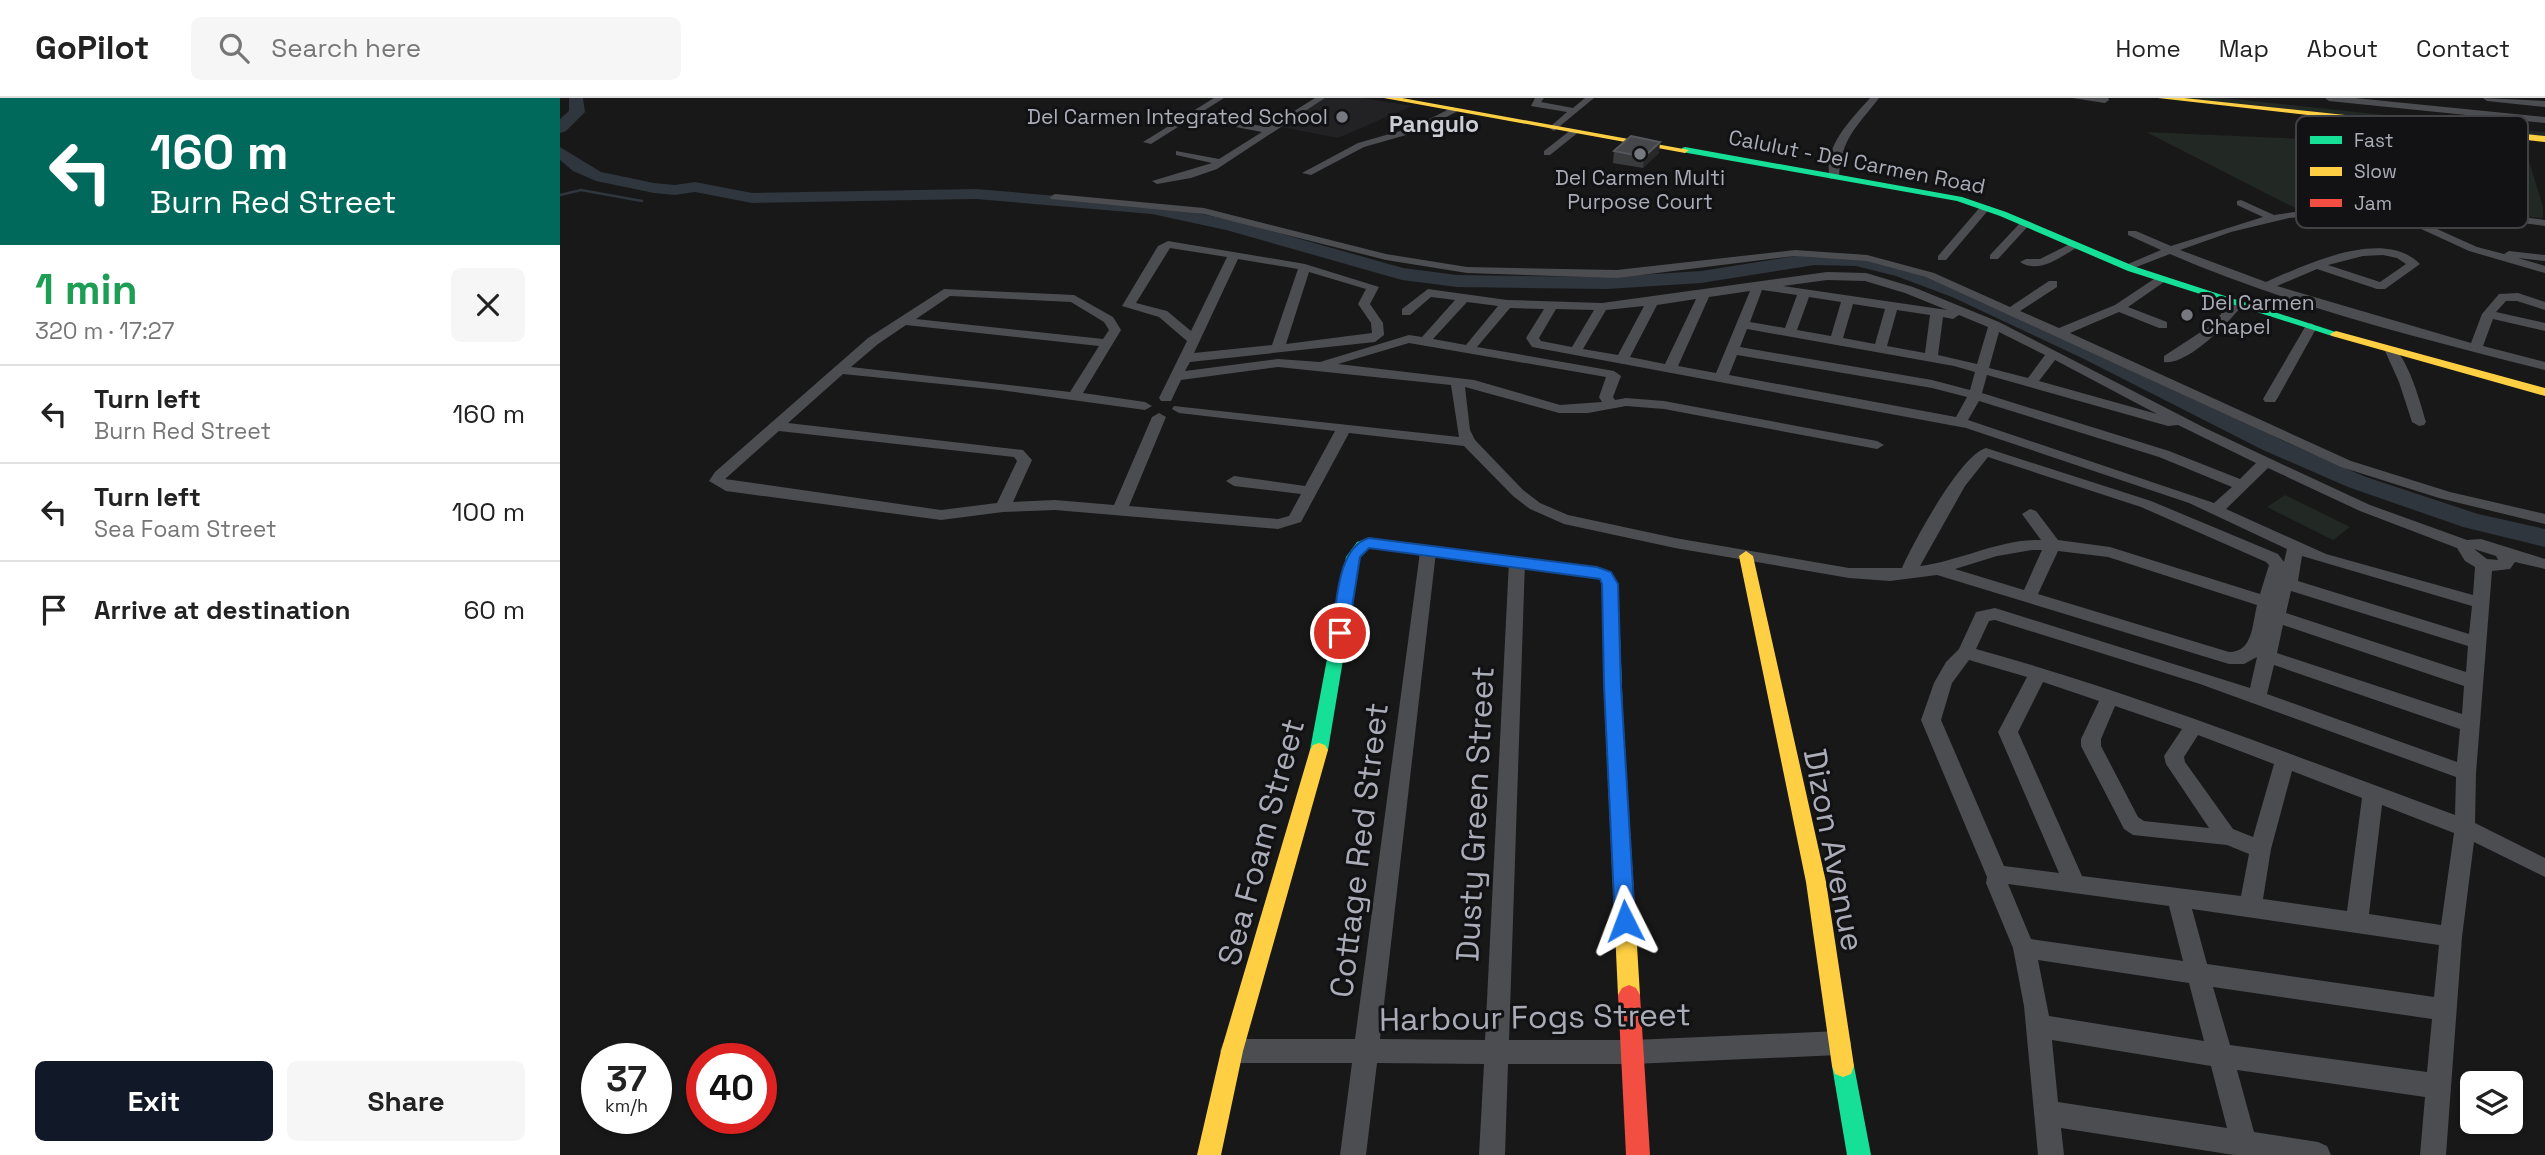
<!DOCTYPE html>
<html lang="en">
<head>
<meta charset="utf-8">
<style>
  :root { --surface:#fff; --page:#f6f6f6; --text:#222; --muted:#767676; --line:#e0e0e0; --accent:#111827 }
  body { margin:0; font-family:"Space Grotesk",sans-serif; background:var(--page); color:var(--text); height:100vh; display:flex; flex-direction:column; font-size:26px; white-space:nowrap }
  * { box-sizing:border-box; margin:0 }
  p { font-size:23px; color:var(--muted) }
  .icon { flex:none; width:38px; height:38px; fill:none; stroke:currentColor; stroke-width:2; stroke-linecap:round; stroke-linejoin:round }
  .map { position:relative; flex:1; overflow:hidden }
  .drawer { display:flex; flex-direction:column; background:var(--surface); width:560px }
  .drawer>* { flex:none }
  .banner { background:#00695c; color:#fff; overflow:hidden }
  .controls { position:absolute; left:1900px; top:973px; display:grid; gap:14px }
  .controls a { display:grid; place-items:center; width:63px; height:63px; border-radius:10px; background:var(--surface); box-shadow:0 2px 5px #0004; font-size:35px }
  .speed { position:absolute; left:21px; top:945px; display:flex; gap:14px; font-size:35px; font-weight:700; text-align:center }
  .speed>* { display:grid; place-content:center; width:91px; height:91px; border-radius:50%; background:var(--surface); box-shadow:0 2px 5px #0004; line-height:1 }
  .speed small { font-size:18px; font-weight:400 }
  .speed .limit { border:10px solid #d22; background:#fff; color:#111 }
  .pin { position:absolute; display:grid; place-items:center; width:60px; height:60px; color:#fff; margin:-30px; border:4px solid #fff; border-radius:50%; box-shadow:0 2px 7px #0007 }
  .me { position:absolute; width:77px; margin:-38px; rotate:357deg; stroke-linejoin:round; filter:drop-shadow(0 0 5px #0008) }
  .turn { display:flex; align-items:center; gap:24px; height:147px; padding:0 35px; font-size:32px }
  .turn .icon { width:91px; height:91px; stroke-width:2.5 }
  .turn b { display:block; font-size:49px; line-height:60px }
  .round { display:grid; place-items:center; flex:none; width:74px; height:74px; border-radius:10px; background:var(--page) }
  .headline { display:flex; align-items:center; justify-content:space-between; height:119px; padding:0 35px }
  h1 { font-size:42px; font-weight:800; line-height:52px; color:#1e9e55 }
  .primary-button { display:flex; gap:14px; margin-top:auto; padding:14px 35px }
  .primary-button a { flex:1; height:80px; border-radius:10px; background:var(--accent); color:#fff; font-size:28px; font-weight:800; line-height:80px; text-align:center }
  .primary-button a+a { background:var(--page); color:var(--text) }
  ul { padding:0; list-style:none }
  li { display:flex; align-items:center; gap:21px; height:98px; padding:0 35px; border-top:2px solid var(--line) }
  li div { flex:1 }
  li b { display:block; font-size:26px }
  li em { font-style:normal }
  header { display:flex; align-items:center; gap:42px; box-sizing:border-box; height:98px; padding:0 35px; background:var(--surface); border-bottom:2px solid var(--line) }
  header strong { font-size:33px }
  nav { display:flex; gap:38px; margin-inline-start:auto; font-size:24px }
  .search { width:490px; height:63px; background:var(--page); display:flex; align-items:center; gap:18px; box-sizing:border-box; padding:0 24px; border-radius:10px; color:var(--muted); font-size:26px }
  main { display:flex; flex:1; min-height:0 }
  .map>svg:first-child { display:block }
</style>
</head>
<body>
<header>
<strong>GoPilot</strong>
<div class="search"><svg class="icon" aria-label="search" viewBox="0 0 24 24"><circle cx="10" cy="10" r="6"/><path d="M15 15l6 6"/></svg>Search here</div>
<nav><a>Home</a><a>Map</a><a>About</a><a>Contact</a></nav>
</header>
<main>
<section class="drawer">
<div class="banner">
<div class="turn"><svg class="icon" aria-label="left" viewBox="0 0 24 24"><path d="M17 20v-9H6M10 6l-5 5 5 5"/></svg><div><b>160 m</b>Burn Red Street</div></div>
</div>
<div class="headline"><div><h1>1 min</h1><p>320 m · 17:27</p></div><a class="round"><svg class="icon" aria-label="close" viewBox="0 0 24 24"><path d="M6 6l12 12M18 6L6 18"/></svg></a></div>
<ul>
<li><svg class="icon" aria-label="left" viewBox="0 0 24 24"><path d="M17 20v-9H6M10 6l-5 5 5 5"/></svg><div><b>Turn left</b><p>Burn Red Street</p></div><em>160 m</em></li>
<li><svg class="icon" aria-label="left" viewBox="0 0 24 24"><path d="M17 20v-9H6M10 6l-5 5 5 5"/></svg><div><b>Turn left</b><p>Sea Foam Street</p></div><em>100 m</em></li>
<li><svg class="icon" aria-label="arrive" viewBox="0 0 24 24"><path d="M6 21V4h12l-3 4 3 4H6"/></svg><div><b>Arrive at destination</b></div><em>60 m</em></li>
</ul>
<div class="primary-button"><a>Exit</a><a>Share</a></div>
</section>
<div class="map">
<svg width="1985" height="1057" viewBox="0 0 1985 1057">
  <rect width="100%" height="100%" fill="#181818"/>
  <path fill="#222224" d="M765 0H803L852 8 778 40 721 29Z"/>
  <path fill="#222823" d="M1612 0H1664L1985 34V39Z
    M1586 34 1903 48 1922 60 1969 63 1983 109V120L1848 108 1807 107 1739 112Z
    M1725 397 1790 429 1773 442 1707 409Z"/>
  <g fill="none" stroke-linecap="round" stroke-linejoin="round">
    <path stroke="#2f363d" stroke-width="2.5" d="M0 97 21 92 82 103"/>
    <path fill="#2f363d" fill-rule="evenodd" d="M9 0H23L25 14 6 33 0 35V21L9 13Z
      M0 49 41 74 94 85 115 87 135 84 192 95 416 91 592 106 676 123 843 170 897 177 1047 179 1141 173 1255 155 1296 156 1350 170 1406 191 1540 251 1721 342 1806 379 1918 416 1985 431V449L1903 429 1788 389 1703 352 1524 261 1392 199 1336 178 1296 168 1255 167 1141 185 1047 191 897 189 842 182 666 132 592 116 416 101 192 105 135 94 115 97 94 95 36 83 13 73 0 62Z"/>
    <path fill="#4c4d51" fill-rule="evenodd" d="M654 0H664L591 46 583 44Z
      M755 0H765L657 71 631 80 597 86 592 83 652 65 616 57V53L659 61 702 34 649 24V20L709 29Z
      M975 0H984L981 4 1013 10 1025 0H1034L994 33 989 30 991 28 1007 14 971 8Z
      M1310 0H1319C1297 29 1281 40 1279 79L1270 81C1262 49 1291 22 1310 0Z
      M1512 0H1548L1549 2 1545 5Z
      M1765 0H1795L1985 19V25L1769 3Z
      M1923 0 1985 3V9L1927 3Z
      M893 9 898 12 896 14 860 33 804 49 751 77 742 75 798 45 854 29Z
      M1012 31 1020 33 990 57H984V53Z
      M495 96 644 110 826 156 907 169 1057 172 1235 152 1307 157 1374 175 1450 209 1489 183H1497V189L1460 213 1499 230 1555 207 1600 177 1606 181 1604 184 1568 209 1607 224V230H1599L1559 214 1510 235 1791 363 1890 394 1985 416V426L1879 400 1781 369 1366 179 1307 163 1235 158 1057 180 907 175 826 162 644 116 491 101 490 99Z
      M1681 102 1714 117 1761 110 1825 107 1890 110 1985 122V128L1890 116 1837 113 1917 149 1944 156 1949 153 1985 157V163L1958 160 1985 168V175L1909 153 1822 113 1729 120 1671 134 1620 152 1706 184C1745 167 1823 129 1860 166L1825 191H1817L1757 171 1717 188 1911 245 1922 216 1939 196 1958 195 1985 204V212L1957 203H1946L1936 214 1985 225V233L1933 221 1923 248 1985 264V272C1859 240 1730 208 1610 156L1571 171 1561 169 1601 152 1568 137V133H1576L1611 148 1703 119 1677 107V103ZM1823 157 1837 160 1846 166 1820 184 1768 167 1803 158Z
      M1422 107 1431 109 1386 162H1378V158Z
      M1461 124 1470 126 1438 161H1430V157Z
      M608 143 745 166 819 189 810 206 823 225 824 237 815 244 630 264 625 273 718 261 760 264 849 237 862 239 895 202 871 199 850 217H842V211L868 191 947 202 1042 205 1267 174 1306 175 1353 189 1439 224 1645 330 1711 361 1810 407 1907 442 1921 441 1985 461V471L1955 464 1950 471 1932 473 1916 675 1915 725 1985 760V779L1914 744 1902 839 1886 1057H1860L1865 999 1677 972 1694 1034 1758 1044 1767 1048 1771 1057H1674L1501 1030 1504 1057H1478L1464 908 1453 850 1426 785 1427 779 1361 622 1374 585 1386 564 1399 551 1416 514 1435 510 1690 590 1697 559 1684 566H1669L1377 477 1330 483 1289 480 1115 450 1004 426 970 411 953 398 904 348 789 335 741 424 718 431 495 412 443 414 381 422 166 393 149 383 155 374 308 240 384 191 514 197 553 219 561 232 523 295 585 304 592 308 585 312 440 292 283 276 228 325 463 352 472 362 453 404 495 402 554 407 592 319 599 315 606 319 569 408 718 421 729 418 741 396 674 388 666 383 674 378 745 388 775 333 619 315 612 311 614 308 899 339 891 287 718 269 621 282 611 303H601L599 300 627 243 599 219 562 208 598 148ZM610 150 667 159 631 233 607 213 576 205ZM678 161 738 171 712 247 634 255ZM749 174 806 191 798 206 811 225 812 235 726 246ZM1267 182 1305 183 1345 195 1387 212 1223 188ZM1202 192 1237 197 1225 230 1190 224ZM1190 193 1156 275 1118 268 1149 199ZM390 198 511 204 544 224 549 232 543 241 356 221ZM1249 199 1281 204 1271 238 1237 232ZM1136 201 1105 266 1070 259 1097 207ZM907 204 938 208 906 247 873 241ZM1293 206 1325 211 1315 246 1283 240ZM1084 208 1058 257 1023 251 1046 212ZM950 210 984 211 966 240 972 249 1406 330 1629 405 1727 451 1724 464 1718 456 1591 403 1426 350C1401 356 1353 445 1342 470H1289L1115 440 1008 417 980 405 963 392 915 342 910 332 905 289 999 315H1028L1066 308 1104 311 1317 351 1324 347 1317 343 1104 303 1066 300 1055 302 1053 299 1061 278 1054 273 917 249ZM996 211 1034 212 1012 249 981 243 979 240ZM1337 212 1370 217 1365 255 1327 248ZM1399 217 1428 229 1417 266 1378 257 1383 219 1393 221ZM346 227 539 248 510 294 291 269 318 246ZM1187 231 1394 268 1415 274 1410 292 1372 282 1180 249ZM1439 234 1485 257 1468 280 1429 270ZM849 245 1046 279 1039 299 1042 304 1000 307 914 282 778 266ZM1177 257 1372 290 1407 299 1396 319 1169 277ZM1495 262 1597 316 1479 283ZM1427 277 1608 328 1618 327 1696 365 1680 381 1609 353 1422 295ZM1419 303 1599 359 1672 389 1654 405 1408 322ZM219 333 454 359 457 363 437 405 381 412 165 381ZM1428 359 1581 409 1706 464 1709 467 1700 496 1550 449 1498 442 1476 413 1470 411 1462 416 1481 442C1439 441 1401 463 1360 468L1405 388ZM1708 370 1800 413 1897 450 1905 463 1915 469 1913 497 1766 456 1666 411ZM1914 451 1936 458 1938 462 1927 461ZM1472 452H1482L1464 492 1395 471 1437 458ZM1498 453 1548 459 1697 507C1692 527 1693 554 1669 554L1478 496ZM1742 458 1912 508 1909 536 1738 483ZM1731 493 1908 548 1906 574 1726 515ZM1435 522 1640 586 1896 679 1895 717C1737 659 1579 596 1416 551L1429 523ZM1723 527 1904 588 1902 616 1717 555ZM1409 562 1467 579 1438 634 1499 775 1444 768 1381 622 1392 585ZM1714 567 1900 631 1897 664 1707 596ZM1483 584 1539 603 1521 641V648L1564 731 1573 737 1667 747 1689 756 1681 798 1522 778 1458 634ZM1555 608 1622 631 1604 658 1606 666 1649 730 1584 723 1578 719 1541 648V641ZM1638 637 1714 666 1693 739 1673 731 1625 664 1624 659ZM1732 673 1802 700 1787 813 1703 801 1711 751ZM1822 707 1894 735 1881 827 1809 816ZM1448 786 1609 808 1623 863 1471 841ZM1632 811 1879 847 1874 899 1647 866ZM1478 862 1629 885 1644 943 1489 918ZM1653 889 1872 921 1867 974 1670 947ZM1492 942 1651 968 1667 1030 1498 1004Z
      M1512 145 1518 148 1516 150C1499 160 1479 176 1460 164L1466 161H1480Z
      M1677 202 1683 206C1670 224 1627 268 1604 264V258L1650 228 1673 203Z
      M1751 225 1757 229 1717 301 1715 304H1705L1703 301 1745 229Z
      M1831 249C1847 255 1861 307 1866 324L1864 327 1859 328 1852 324 1839 284 1825 253Z
      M868 449 876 454 820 941 925 942 949 463 957 458 965 463 949 942H1073L1279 933 1288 937 1291 945 1288 953 1279 957 1073 966H948L945 1057H919L924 966 817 965 806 1057H780L792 965H672L663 961 660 953 663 945 672 941H795L860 454Z"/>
    <path fill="#16e098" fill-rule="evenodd" d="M1125 49 1402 99 1446 114 1576 169 1782 236 1772 238 1568 173 1440 118 1397 103 1122 54V50Z
      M809 440 1037 469 1051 474 1058 486 1063 617 1060 622H1048L1045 617 1042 486 1040 481 809 450 800 460 768 652 765 657 759 659 753 657 750 652 786 459 797 444Z
      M1283 957 1291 960 1294 968 1311 1057H1287L1272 968 1275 960Z"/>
    <path fill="#ffcf43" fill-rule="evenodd" d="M824 0H842L1129 52 1125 55Z
      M1598 0H1624L1985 38V44Z
      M1776 233 1985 290V298L1772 238 1770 236Z
      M1186 453 1193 458 1266 784 1294 968 1291 976 1283 979 1275 976 1272 968 1246 784 1179 458Z
      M1054 611 1060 612 1063 617 1080 897 1076 904 1069 907 1062 904 1058 897 1045 617 1048 612Z
      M759 645 765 647 768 652 683 953 661 1057H637L661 953 750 652 753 647Z"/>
    <path fill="#f24e42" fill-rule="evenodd" d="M1069 887 1076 890 1080 897 1090 1057H1066L1058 897 1062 890Z"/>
  </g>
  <path fill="#3a3b3d" d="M1054 53 1099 55 1083 70 1053 65Z
    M1887 70 1944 92 1936 104 1901 102 1881 81Z"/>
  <path fill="#282829" d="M1100 44 1099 55 1083 70 1084 59Z"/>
  <path fill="#46474a" stroke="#56575c" stroke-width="2" d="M1071 38 1100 44 1084 59 1054 53Z"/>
  <path fill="#1a73e8" stroke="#114b97" stroke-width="2" d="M809 440 1037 469 1051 474 1058 486 1061 588 1075 823 1072 830 1065 832 1058 830 1055 823 1044 588 1042 486 1040 481 809 450 800 459 788 535 780 540 774 539 772 535C777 505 777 449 809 440Z"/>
  <g fill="#777980" stroke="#121214" stroke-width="2.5">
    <circle cx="782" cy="19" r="7"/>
    <circle cx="1080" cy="56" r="7"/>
    <circle cx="1627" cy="217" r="7"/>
  </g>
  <g text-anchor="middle" stroke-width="6" stroke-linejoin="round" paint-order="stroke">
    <g font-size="21" fill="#aaadb8" stroke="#121214" text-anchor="end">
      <text x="768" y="26">Del Carmen Integrated School</text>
      <text x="1080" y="87" text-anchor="middle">Del Carmen Multi<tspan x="1080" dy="24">Purpose Court</tspan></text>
      <text x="1641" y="212" text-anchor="start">Del Carmen<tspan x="1641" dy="24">Chapel</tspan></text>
    </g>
    <g font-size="21" fill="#aaadb8" stroke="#121214">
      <text transform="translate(1297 64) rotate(11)" y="7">Calulut - Del Carmen Road</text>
    </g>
    <g font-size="23" font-weight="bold" fill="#cbcdd4" stroke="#121214">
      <text x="874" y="34">Pangulo</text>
    </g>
    <g font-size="32" fill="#aaadb8" stroke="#121214">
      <text transform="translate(915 716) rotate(-87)" y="11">Dusty Green Street</text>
      <text transform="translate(701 744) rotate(-75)" y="11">Sea Foam Street</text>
      <text transform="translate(799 752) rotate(-83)" y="11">Cottage Red Street</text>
      <text transform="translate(1274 752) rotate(79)" y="11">Dizon Avenue</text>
      <text transform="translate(975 919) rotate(-1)" y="11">Harbour Fogs Street</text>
    </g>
  </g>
  <rect x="1736" y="18" width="232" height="112" rx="10" fill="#121214" stroke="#404045" stroke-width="2"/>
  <rect x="1750" y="38" width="32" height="8" fill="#16e098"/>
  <rect x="1750" y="69" width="32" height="9" fill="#ffcf43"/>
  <rect x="1750" y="101" width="32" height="8" fill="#f24e42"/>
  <g font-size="19" fill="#aaadb8">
    <text x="1794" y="49">Fast</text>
    <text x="1794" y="80">Slow</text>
    <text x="1794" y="112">Jam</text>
  </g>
</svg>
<div class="controls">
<a><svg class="icon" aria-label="layers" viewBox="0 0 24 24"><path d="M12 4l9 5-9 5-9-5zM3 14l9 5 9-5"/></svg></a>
</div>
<div class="speed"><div>37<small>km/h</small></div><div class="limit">40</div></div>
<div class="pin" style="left:780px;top:535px;background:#d93025"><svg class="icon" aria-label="arrive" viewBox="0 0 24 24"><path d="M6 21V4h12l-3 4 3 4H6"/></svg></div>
<svg class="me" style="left:1065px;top:823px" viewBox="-20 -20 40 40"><path d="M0-17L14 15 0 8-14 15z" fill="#1a73e8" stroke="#fff" stroke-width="4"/></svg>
</div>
</main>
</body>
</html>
